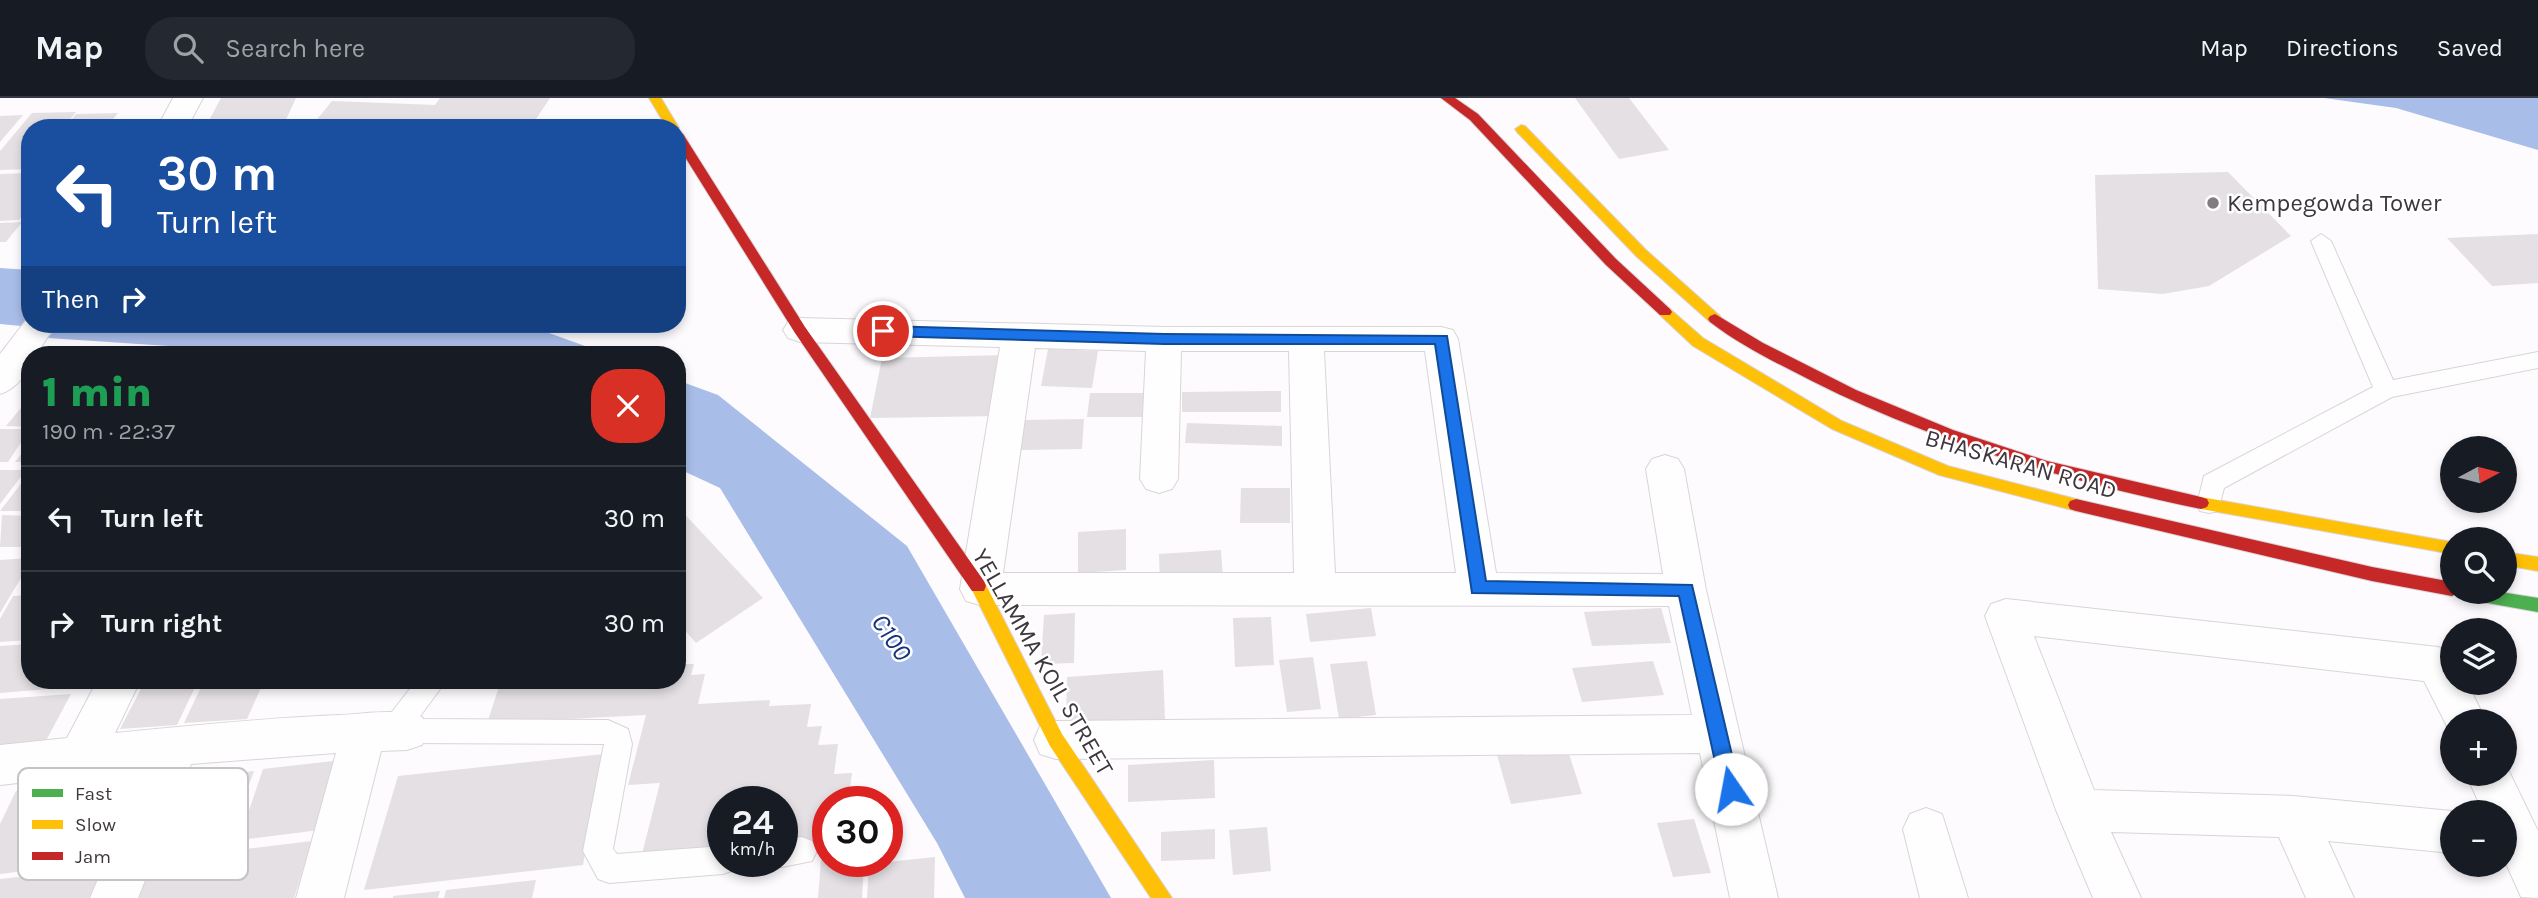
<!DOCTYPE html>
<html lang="en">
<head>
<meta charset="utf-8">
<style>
  :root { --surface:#171b24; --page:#242831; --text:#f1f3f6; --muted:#9ea1a6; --line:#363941 }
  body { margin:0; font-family:Karla,sans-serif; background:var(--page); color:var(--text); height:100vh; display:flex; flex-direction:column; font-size:26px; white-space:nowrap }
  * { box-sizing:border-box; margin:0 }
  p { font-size:23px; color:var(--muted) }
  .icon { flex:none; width:38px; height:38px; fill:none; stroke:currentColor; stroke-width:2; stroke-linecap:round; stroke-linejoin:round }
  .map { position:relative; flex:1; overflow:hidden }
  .details { position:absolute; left:21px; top:248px; width:665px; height:343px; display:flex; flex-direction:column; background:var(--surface); border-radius:28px; box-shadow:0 4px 10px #0003 }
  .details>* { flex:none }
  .top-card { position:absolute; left:21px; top:21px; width:665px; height:214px; border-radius:28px; box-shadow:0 4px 10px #0003; background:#1a4fa0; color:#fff; overflow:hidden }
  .needle { width:46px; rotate:83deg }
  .fabs { position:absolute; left:2440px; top:338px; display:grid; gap:14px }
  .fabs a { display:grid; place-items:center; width:77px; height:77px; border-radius:50%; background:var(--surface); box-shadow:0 4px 10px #0003; font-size:35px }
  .speed { position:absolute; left:707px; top:688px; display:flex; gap:14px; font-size:35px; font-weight:700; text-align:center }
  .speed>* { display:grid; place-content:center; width:91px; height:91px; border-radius:50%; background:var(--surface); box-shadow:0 4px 10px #0003; line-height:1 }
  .speed small { font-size:18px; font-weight:400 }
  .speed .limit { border:10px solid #d22; background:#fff; color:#111 }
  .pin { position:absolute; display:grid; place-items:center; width:60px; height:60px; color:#fff; margin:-30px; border:4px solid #fff; border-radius:50%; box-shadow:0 2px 7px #0007 }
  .me { position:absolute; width:77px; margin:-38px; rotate:348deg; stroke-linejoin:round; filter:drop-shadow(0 0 5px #0008) }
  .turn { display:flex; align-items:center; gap:24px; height:147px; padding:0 21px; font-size:32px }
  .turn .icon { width:91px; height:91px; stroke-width:2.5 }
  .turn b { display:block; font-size:49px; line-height:60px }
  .then { display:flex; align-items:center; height:66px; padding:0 21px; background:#0003; gap:14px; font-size:26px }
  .round { display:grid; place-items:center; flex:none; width:74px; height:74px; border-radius:28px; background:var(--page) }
  .summary { display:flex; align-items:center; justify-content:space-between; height:119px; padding:0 21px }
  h1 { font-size:42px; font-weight:800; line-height:52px; color:#1e9e55 }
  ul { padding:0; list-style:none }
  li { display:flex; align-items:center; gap:21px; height:105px; padding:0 21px; border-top:2px solid var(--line) }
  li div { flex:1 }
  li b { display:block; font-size:26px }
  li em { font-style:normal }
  header { display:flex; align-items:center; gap:42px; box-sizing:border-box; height:98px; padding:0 35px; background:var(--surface); border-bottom:2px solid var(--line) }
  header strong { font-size:33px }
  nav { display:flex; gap:38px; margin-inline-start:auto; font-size:24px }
  .search { width:490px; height:63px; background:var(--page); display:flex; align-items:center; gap:18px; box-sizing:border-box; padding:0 24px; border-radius:28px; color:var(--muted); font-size:26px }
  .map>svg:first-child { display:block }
</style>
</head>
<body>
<header>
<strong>Map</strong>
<div class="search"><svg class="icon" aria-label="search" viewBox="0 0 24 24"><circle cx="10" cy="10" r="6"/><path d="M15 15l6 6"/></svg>Search here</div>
<nav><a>Map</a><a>Directions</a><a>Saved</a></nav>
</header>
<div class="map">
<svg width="2538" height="800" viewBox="0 0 2538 800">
  <rect width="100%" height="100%" fill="#fdfbfd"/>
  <path fill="#a9bde9" d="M2324 0H2538V52L2396 10Z
    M0 170 30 172V217L21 228 0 226Z
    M59 226H524L610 257H306L48 240Z
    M677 282 718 297 907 448 1111 800H965L937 745 720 390 677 370Z"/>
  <path fill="#e4e0e4" d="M221 0H296L284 26 205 30Z
    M440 0H550L530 30H310L332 3 435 7Z
    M1575 0H1629L1669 52 1619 61Z
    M76 14 63 30H30V71L0 72V53L32 15Z
    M118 15 106 30H65L76 16Z
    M23 17 0 44V18Z
    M2228 74 2291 138 2209 188 2163 196 2098 191 2095 77Z
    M30 75V109L19 122 0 123V76Z
    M22 124 6 144H0V125Z
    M2538 136V185L2492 188 2447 140Z
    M50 249H115L109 257H43Z
    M117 250H144L139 257H111Z
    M1048 251 1098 253 1092 290 1041 288Z
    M148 252H177L174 257H144Z
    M178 255H238L237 257H176Z
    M1007 257 1000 318 870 320 882 260Z
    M1281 293V314H1182V294Z
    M1090 295H1144L1142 319H1087Z
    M30 299V329L6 328Z
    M1084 321 1082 351 1020 352 1023 322Z
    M1187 325 1282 328V348L1185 345Z
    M0 331H30L8 364H0Z
    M30 345V364H15Z
    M0 372H26L0 406Z
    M30 374V413H0Z
    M1241 390H1290V425H1240Z
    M677 408 763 500 696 545 677 523Z
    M2 417 30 418V449H0Z
    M1126 431V472L1078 475V434Z
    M1221 452 1223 481 1160 484 1159 456Z
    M30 460V465L0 515V462Z
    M30 497V542L0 544V521L13 498Z
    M1371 510 1376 538 1310 544 1306 516Z
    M1661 510 1671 545 1592 548 1584 514Z
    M1075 515 1074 565 1041 566 1044 517Z
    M1271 519 1274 567 1235 569 1233 520Z
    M30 546V583H77L73 589 0 595V548Z
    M684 559 682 566H694L691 577 705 576 698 606 770 602 769 608 811 606 807 629 822 628 818 647 838 646 834 676 852 675 848 704H828V746L782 749V704H723V752L642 756 660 685 628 687 646 617 487 625 501 583H677V560Z
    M1313 559 1321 611 1287 614 1279 562Z
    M1367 563 1376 617 1339 621 1330 566Z
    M1653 563 1664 597 1582 604 1572 570Z
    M1163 572 1165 622 1066 628 1067 579Z
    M145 583H198L177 627 120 631Z
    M204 583H264L247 621 184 625Z
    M71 596 41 652 0 656V601Z
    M1566 647 1582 696 1511 706 1497 657Z
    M604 656 583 767 364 792 398 678Z
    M342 662 320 732 239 742 263 671Z
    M1214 662 1215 700 1128 704V667Z
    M254 673 227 748 144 758 175 682Z
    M80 686 40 771 0 776V726L16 693Z
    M1694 721 1711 775 1673 779 1657 725Z
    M1267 729 1271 773 1233 777 1229 732Z
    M1215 731V761L1161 763V734Z
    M312 743 294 800H124L138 764Z
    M935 759 934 800H867L869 766Z
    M821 762 864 763 862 800H818Z
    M102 770 89 800H0V781Z
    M536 782 532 800H444L446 792Z
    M440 793 438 800H393V798Z"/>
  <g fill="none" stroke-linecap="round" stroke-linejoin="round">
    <g stroke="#d9d4d8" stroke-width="2">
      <path id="lane" d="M2321 136 2331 143 2393 282 2538 254V270L2392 299 2224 390 2218 413 2209 415 2200 413 2197 406 2204 378 2373 289 2311 143Z
        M416 583H446L418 621 608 622 628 631 632 646 613 751 617 756 723 748V763H737L734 772 723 776 609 785 598 781 583 753 604 646 407 645C398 642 391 645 381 642L377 633Z
        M802 739 812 743 817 753 812 763 782 769 772 765 782 763V741Z"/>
    </g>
    <g stroke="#d9d4d8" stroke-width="2">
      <path id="street" d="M173 0H203L187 30H157Z
        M30 217V226H56L36 257H30C30 275 16 291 0 296V256Z
        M800 220 1164 229H1441L1453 232 1458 241 1496 475 1663 476 1646 371 1652 361 1665 357 1678 361 1684 371 1706 492 1778 800H1730L1700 655 1056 661 1040 656 1034 642 1040 628 1056 623 1692 617 1669 508 980 507 966 503 960 491 1000 249 800 244 788 240 783 232 788 224ZM1035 250 1146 253 1140 381 1146 391 1159 395 1172 391 1178 381 1181 253H1289L1294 475H1003ZM1324 253H1425L1456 475H1335Z
        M2006 501 2438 549 2452 554V584H2467L2486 623H2452V638L2424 583 2034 538 2094 692 2293 698 2452 713 2455 714H2452V755L2328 743 2354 800H2306L2279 739 2111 734 2141 800H2093L2056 712 1985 518 1991 506Z
        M97 583H140L115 635C189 628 264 620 339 617 366 616 396 610 422 619L429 633 422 647 407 652 381 653 344 800H296L336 655 191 666 138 800H90L145 671 0 687V647L67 640Z
        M2504 663 2538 733V800L2521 799 2504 761V714H2483L2466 676H2504Z
        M1926 710 1942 716 1968 800H1920L1903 731 1910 716Z"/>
    </g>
    <g stroke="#d9d4d8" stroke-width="2">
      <path id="fast" d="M2457 494H2500L2538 500V514L2465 501 2459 499Z"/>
    </g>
    <g stroke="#d9d4d8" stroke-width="2">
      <path id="slow" d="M649 0H661L679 30 677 33V30H667Z
        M1521 27 1525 28 1646 152 1720 218 1722 221 1720 224H1710L1636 158 1517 34 1515 31Z
        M1665 209 1670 211 1703 240 1842 323 1948 368 2076 401 2082 403 2084 407 2082 411 2076 413 1939 377 1832 331 1693 248 1660 217 1658 214Z
        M2201 399 2452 444V456L2201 411 2195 409 2193 405 2195 401Z
        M2504 454 2538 459V473L2504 467Z
        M978 481 984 483 1062 636 1172 800H1151L1050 648 970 488 972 483Z"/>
    </g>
    <g stroke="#d9d4d8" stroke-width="2">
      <path id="jam" d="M1441 0H1455L1478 16 1616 161 1670 211 1672 214 1670 217H1660L1606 167 1470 22Z
        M677 32 683 36 805 229 984 483 986 488 984 493H972L795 235 677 46Z
        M1715 216 1763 245 1856 292 1953 332 2047 363 2201 399 2207 401 2209 405 2207 409 2201 411C2066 383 1935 345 1812 283 1777 265 1741 248 1710 224L1708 221 1710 218Z
        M2076 401 2372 469 2452 484V494H2459L2452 498 2372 483 2076 413 2070 411 2068 407 2070 403Z"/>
    </g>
    <use href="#lane" fill="#fffeff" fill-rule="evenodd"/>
    <use href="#street" fill="#fffeff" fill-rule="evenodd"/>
    <use href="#fast" fill="#4caf50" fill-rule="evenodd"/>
    <use href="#slow" fill="#ffc107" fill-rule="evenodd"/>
    <use href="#jam" fill="#c62828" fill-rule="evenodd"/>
  </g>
  <path fill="#1a73e8" stroke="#114b97" stroke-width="2" d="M883 228 1164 236 1447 238 1486 483 1692 487 1740 691 1737 696 1731 699 1724 696 1721 691 1679 498 1472 495 1435 246H1164L883 238 876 233Z"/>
  <circle fill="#827c81" stroke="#fff" stroke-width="2.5" cx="2213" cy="105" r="7"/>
  <g text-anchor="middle" stroke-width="5" stroke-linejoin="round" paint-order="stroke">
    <g font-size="24" fill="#3f373e" stroke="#fff" text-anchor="start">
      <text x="2227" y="113">Kempegowda Tower</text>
    </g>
    <g font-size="24" fill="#3f373e" stroke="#fff">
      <text transform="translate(2021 366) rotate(16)" y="8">BHASKARAN ROAD</text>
      <text transform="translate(1043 564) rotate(60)" y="8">YELLAMMA KOIL STREET</text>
    </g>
    <g font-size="26" font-style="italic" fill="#16347a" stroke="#fff">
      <text transform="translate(892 539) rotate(56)" y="9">C100</text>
    </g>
  </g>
  <rect x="18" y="670" width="230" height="112" rx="10" fill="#fff" stroke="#c5c3c5" stroke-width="2"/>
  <rect x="32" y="691" width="31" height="8" fill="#4caf50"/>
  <rect x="32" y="722" width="31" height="9" fill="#ffc107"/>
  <rect x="32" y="754" width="31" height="8" fill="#c62828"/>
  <g font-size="19" fill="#3f373e">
    <text x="75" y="702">Fast</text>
    <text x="75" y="733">Slow</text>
    <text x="75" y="765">Jam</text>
  </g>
</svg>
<div class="fabs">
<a><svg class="needle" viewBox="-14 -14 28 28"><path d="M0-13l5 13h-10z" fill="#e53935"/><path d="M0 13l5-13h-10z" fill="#9ea1a6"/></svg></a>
<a><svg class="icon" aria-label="search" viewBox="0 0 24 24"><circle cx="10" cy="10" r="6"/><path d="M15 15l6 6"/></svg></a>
<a><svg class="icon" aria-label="layers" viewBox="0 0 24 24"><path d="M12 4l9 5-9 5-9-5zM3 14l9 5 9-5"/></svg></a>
<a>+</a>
<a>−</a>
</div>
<div class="speed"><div>24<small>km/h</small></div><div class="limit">30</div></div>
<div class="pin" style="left:883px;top:233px;background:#d93025"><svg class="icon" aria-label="arrive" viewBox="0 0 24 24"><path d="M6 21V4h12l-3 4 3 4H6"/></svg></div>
<svg class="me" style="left:1731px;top:691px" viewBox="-20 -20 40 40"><circle r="19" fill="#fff"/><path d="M0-13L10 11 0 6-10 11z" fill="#1a73e8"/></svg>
<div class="top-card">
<div class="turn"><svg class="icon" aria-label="left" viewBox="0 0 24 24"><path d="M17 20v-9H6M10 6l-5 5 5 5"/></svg><div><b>30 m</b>Turn left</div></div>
<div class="then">Then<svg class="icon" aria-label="right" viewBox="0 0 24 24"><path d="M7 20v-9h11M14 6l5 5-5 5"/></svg></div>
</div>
<section class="details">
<div class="summary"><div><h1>1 min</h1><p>190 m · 22:37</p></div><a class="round" style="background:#d93025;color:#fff"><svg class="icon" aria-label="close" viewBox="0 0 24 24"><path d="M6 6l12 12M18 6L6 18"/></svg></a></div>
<ul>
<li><svg class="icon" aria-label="left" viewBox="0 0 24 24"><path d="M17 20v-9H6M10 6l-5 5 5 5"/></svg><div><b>Turn left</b></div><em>30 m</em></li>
<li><svg class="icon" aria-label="right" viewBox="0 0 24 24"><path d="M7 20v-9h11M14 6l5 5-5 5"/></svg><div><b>Turn right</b></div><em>30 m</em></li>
</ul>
</section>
</div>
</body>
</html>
